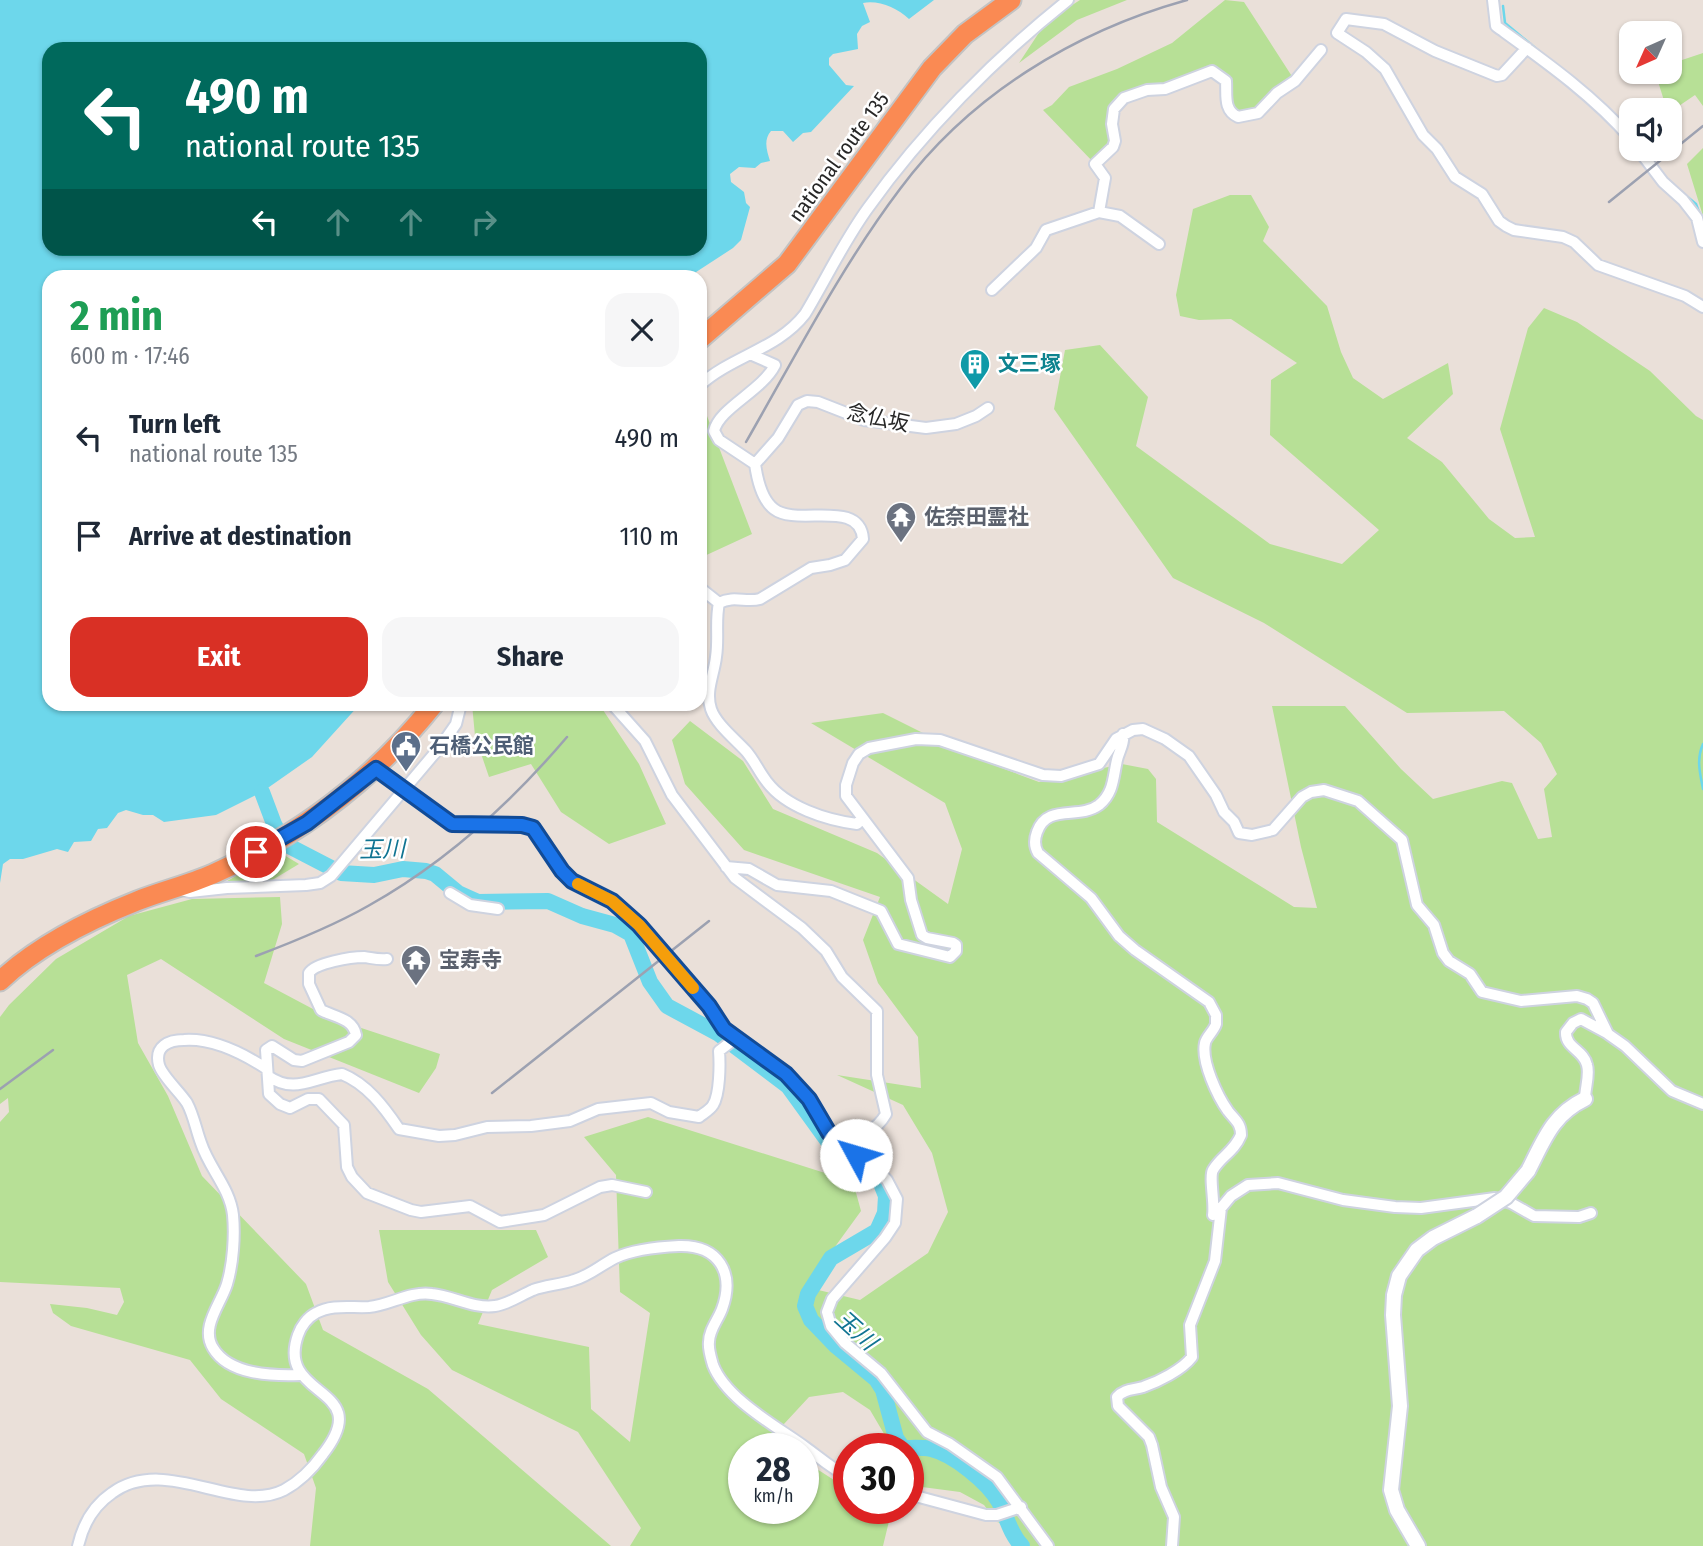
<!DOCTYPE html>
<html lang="en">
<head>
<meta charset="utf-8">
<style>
  :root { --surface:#fff; --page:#f6f6f7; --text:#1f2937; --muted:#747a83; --accent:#d93025 }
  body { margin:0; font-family:"Fira Sans Condensed","Noto Sans JP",sans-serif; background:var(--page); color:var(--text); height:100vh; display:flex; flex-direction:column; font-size:26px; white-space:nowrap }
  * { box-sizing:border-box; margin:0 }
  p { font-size:23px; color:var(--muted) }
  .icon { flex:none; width:38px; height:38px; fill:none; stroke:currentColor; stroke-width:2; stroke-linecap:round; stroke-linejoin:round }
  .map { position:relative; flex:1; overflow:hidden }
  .side { position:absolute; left:42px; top:270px; width:665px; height:441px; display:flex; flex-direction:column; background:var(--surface); border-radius:21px; box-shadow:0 2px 5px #0004 }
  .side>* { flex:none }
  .guide { position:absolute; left:42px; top:42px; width:665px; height:214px; border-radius:21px; box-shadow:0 2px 5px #0004; background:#00695c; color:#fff; overflow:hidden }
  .needle { width:46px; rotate:225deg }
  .controls { position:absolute; left:1619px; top:21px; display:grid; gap:14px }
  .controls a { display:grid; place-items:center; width:63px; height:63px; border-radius:14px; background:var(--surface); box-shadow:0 2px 5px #0004; font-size:35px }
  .speed { position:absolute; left:728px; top:1433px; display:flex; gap:14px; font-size:35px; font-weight:700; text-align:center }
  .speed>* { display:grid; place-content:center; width:91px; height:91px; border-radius:50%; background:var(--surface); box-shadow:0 2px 5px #0004; line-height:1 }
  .speed small { font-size:18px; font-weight:400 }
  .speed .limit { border:10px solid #d22; background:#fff; color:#111 }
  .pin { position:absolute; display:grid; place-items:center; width:60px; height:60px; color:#fff; margin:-30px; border:4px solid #fff; border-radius:50%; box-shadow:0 2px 7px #0007 }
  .me { position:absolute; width:77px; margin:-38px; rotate:309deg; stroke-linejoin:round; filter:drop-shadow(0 0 5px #0008) }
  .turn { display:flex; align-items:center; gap:24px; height:147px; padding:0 28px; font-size:32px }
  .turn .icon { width:91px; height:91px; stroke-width:2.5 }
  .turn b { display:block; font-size:49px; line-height:60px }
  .lanes { display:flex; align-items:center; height:66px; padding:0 28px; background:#0003; justify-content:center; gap:35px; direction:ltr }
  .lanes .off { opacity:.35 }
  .round { display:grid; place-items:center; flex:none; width:74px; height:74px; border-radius:21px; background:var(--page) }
  .head { display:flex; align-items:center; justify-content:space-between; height:119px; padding:0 28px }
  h1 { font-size:42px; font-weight:700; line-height:52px; color:#1e9e55 }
  .cta { display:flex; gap:14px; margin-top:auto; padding:14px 28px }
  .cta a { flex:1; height:80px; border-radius:21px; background:var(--accent); color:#fff; font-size:28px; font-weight:700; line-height:80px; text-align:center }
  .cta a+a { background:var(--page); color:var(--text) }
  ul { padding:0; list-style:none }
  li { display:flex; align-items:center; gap:21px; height:98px; padding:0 28px }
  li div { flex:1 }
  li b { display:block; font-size:26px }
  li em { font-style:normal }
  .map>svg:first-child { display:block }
</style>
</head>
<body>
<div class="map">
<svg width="1703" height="1546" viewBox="0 0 1703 1546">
  <rect width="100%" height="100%" fill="#eae0d9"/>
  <path fill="#b7e096" d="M1080 0H1127L1077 20 1019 63 1046 22Z
    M1225 0 1244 2 1295 81 1265 107 1233 114 1226 89 1212 71 1147 90 1114 109 1115 141 1095 164 1043 110 1052 105 1069 87 1117 69 1172 43Z
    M1703 53V106L1695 95 1670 112 1667 110 1655 72H1670V64Z
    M1703 148V216L1687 164Z
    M1230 195H1251L1269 227 1263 241 1327 306 1341 352 1353 378 1383 399 1448 363 1453 394 1407 438 1442 462 1489 519 1515 538 1535 537 1500 429 1528 328 1544 308 1577 322 1650 371 1696 416 1703 420V1546H1030L1016 1527 997 1522 984 1505 960 1492 922 1487 911 1480 908 1475V1449H893L870 1410 843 1392 809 1397 771 1438 787 1449H744V1508H803V1460L837 1482 849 1486V1508L889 1509 891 1513 883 1546H630L641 1528 578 1432 452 1370 421 1335 388 1282 379 1230H536L548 1257 492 1290 478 1324 589 1347 591 1409 630 1442 650 1313 620 1292 616 1175 584 1137 648 1117 825 1173 855 1189 861 1211 821 1266 810 1288 860 1300 928 1253 948 1212 932 1153 903 1105 837 1075 921 1088 918 1037 878 983 863 940 880 897 744 850 685 784 672 740 690 721 743 761 773 809 877 853 948 904 962 849 945 803 811 723 883 713 967 755 1039 782 1122 764 1148 769 1156 779 1157 822 1294 907 1317 908 1301 847 1272 706H1345L1401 769 1433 799 1502 781 1512 783 1538 839 1552 837 1544 789 1557 774 1541 743 1504 711 1407 713 1264 623 1173 578 1054 409 1065 350 1100 345 1148 397 1136 446 1270 544 1342 564 1379 530 1270 435 1271 380 1297 363 1231 319 1199 320 1180 316 1176 295 1193 209Z
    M700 410 707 416 752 534 700 558Z
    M472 704H599L639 764 666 824 609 844 561 812 531 764 489 777 475 736Z
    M279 852 299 864 269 882 220 885Z
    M280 897 282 924 264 983 328 1017 440 1054 436 1068 419 1093 284 1039 161 959 127 975 138 1043 168 1096 202 1176 306 1284 323 1330 428 1389 611 1546H310L316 1488 304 1454 221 1399 190 1360 71 1326 53 1313 50 1304 87 1308 117 1315 124 1302 120 1288 0 1282V1122L9 1112 8 1098 0 1104V1017L9 1005 56 959 129 916 192 899Z"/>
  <path fill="#6dd7eb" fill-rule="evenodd" d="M0 0H934L909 19C897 8 879 0 863 3L870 22 862 26 857 34 858 49 833 54 829 58V65L846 85 854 86 811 132 803 133 793 142 783 131H771C763 140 767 151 770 161L761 163 755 168 739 167 730 174 731 182 744 192 746 203 750 207 741 240 733 248 690 276H49V704H360L312 757 262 792 216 815 164 822 153 815H143L126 810 118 813 107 828 98 829 91 841 74 842 68 852 57 849 23 859H10L3 864 0 883ZM49 49H700V248H49Z"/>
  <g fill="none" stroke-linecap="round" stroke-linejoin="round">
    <path stroke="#6dd7eb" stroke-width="2.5" d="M1503 6 1505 23 1545 56
      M1678 189 1696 204 1699 212
      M1703 744C1696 759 1700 773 1703 789"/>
    <path stroke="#6dd7eb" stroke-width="16" d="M262 792 274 824 285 844 341 873 374 875 403 869 426 871 435 874 458 893 478 902 548 901 582 916 615 925 631 934 650 982 667 1006 719 1034 788 1086 835 1151 880 1181 886 1196 885 1213 877 1231 831 1258 808 1294 805 1306 811 1320 835 1345 876 1379 883 1390 896 1438 903 1448C912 1448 922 1447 931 1449 953 1454 988 1482 999 1502 1007 1517 1010 1534 1022 1546"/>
    <g stroke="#ced3e0" stroke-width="14">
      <path id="street" d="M1493 0 1496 26C1543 60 1593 95 1631 139
        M1527 48 1502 75 1497 76 1435 51 1384 24 1346 19 1337 33 1366 52 1385 69 1423 135 1437 149 1455 177 1482 194 1499 221 1506 226 1514 230 1563 237 1574 242 1598 265 1685 296 1703 307
        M1638 149 1663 182 1683 200 1697 218 1703 242
        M1099 212 1120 216 1159 244
        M992 290 1036 248 1046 230 1099 212 1105 178 1095 164 1113 147 1115 141 1112 124 1114 109 1124 98 1147 90 1165 89 1212 71 1226 81C1227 95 1223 110 1238 117L1258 113 1277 93 1295 81 1321 50
        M750 354 775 365C762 391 719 408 714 431L719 440 755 464
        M700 385C732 356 778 349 805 314 826 279 844 241 868 208 922 132 995 58 1068 0
        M755 464 778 438 798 405 807 401 818 402 864 420 926 428 956 424 976 416 988 408
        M700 588 719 603
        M719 603C734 595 746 603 760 599L811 568 830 565 845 560 863 539C860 498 797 527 774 509 762 500 757 478 755 464
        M719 603C715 621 719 638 716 657 714 675 705 691 711 709 716 724 735 739 746 751 754 760 759 772 767 782 786 807 826 820 857 824L862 819
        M612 704 645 741 672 795 735 878 802 928 826 951 842 977 877 1011V1075L886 1114C874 1135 857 1135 835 1140
        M1123 734C1125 743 1119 751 1117 760 1113 777 1114 793 1099 805 1079 820 1047 803 1037 832 1034 840 1034 846 1038 853L1091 898 1119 936 1135 950 1209 1002 1216 1015V1024C1214 1031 1206 1037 1205 1043 1201 1062 1218 1097 1228 1111 1235 1120 1241 1123 1241 1135 1234 1152 1221 1156 1213 1170 1209 1177 1215 1203 1213 1215
        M376 769 451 824 522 826 533 828 562 871 572 881 612 901 639 925 709 1006 724 1029 787 1074 809 1099 835 1140 877 1170 887 1180 897 1199 895 1223 885 1238 832 1299 827 1312 831 1326 845 1343 881 1373 927 1432 950 1444 997 1477 1048 1546
        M726 867 749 869 777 885 831 891 881 911 898 944 950 957 956 951V945L953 943 927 938 922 935 911 900 908 878 846 796V785L853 763 859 754 869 748 916 739 940 740 1043 775 1061 776 1099 764 1116 739 1133 730 1143 729 1165 739 1189 756 1216 795 1224 812 1234 822 1239 833 1252 835 1273 830 1302 797 1311 792 1324 790 1358 801 1402 840 1417 905 1434 925 1443 953 1449 961 1470 974 1482 992 1521 1001 1577 996 1587 999 1593 1003 1608 1034 1625 1046 1672 1091 1703 1104
        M181 890 190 892 227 888 306 885 320 883 331 876 440 747 456 724 461 704
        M450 893 470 905 498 909
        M387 959C378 960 372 958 364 957 351 957 315 963 309 973V984L321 1010C334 1017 353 1018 356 1035L349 1042 302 1061 294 1060 272 1046 266 1050 269 1094 280 1104 290 1108 308 1099H319L344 1125 347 1167 352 1177 367 1193 411 1210 421 1212 470 1206 500 1222 544 1215 600 1187 612 1185 646 1192
        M267 1069C244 1054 212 1038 184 1040 169 1040 154 1046 159 1065 162 1076 180 1092 187 1103 194 1116 196 1130 201 1143 209 1168 230 1188 233 1215 235 1236 233 1264 227 1284 221 1304 200 1327 213 1348 229 1375 272 1376 300 1375
        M268 1076C295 1095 313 1077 342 1074 367 1084 384 1107 399 1129L439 1136 455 1135 487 1127 531 1126 570 1121 598 1109 651 1103 669 1112 699 1117C704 1113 710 1110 713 1105 720 1094 720 1064 719 1051L736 1038
        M1585 1099C1585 1088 1590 1075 1587 1065 1584 1050 1565 1048 1566 1032L1573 1023 1581 1019 1607 1033
        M908 1494 986 1515H997L1021 1507
        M78 1546C83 1524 93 1506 112 1493 166 1454 235 1515 284 1490 299 1482 313 1468 323 1454 377 1385 275 1400 298 1335 301 1326 308 1317 316 1313 332 1304 351 1308 369 1307 391 1305 409 1291 432 1294 453 1296 473 1309 495 1306 509 1304 521 1295 533 1290 546 1285 560 1285 574 1280 589 1276 601 1265 615 1258 634 1249 658 1247 679 1246 719 1245 735 1273 722 1309 718 1320 709 1330 709 1342 708 1349 711 1358 713 1365 726 1399 776 1426 805 1447 819 1457 833 1470 849 1477
        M1172 1546 1174 1517 1161 1487 1152 1445 1149 1437 1118 1406 1117 1397C1124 1389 1133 1390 1143 1387 1158 1382 1182 1370 1192 1357L1190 1325 1215 1261 1221 1208 1231 1196 1248 1185 1278 1183 1343 1200 1395 1207 1421 1208 1495 1198 1511 1203 1534 1216 1579 1217 1591 1213"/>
    </g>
    <g stroke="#ced3e0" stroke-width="18">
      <path id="secondary" d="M1528 1171C1544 1140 1552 1115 1585 1099
        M1418 1546 1397 1510 1391 1490 1400 1406 1393 1315 1394 1295 1399 1276 1417 1250 1433 1238 1477 1216"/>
    </g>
    <g stroke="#c3c3c3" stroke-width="23">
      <path id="highway" d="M700 339 787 264 932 68 965 34 1011 0
        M0 981C38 945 89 920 137 901 162 891 188 885 213 874 301 835 374 779 434 704"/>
    </g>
    <use href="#street" stroke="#fff" stroke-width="10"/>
    <use href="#secondary" stroke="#fff" stroke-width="14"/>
    <use href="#highway" stroke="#fa8a53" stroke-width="19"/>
    <path stroke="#9ca1b1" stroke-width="2.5" d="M1609 202 1703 126
      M746 442C795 357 841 267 900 189 970 95 1075 31 1187 0
      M256 956C293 942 333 926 368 906 445 863 510 804 567 737
      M0 1089 53 1050
      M492 1093 709 921"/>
    <g stroke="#ced3e0" stroke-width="18" stroke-linecap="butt">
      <path id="secondary-bridge" d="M1477 1216 1506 1197 1528 1171"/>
    </g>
    <use href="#secondary-bridge" stroke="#fff" stroke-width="14"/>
  </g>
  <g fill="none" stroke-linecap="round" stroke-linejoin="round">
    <g stroke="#114b97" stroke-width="18">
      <path id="route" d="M256 852 307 823 376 769 452 824 522 825 533 828 562 871 572 881 612 901 639 925 709 1006 724 1029 786 1074 809 1099 829 1133 856 1155"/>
    </g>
    <use href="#route" stroke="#1a73e8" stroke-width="12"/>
    <path stroke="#f59e0b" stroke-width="12" d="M578 884 612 901 639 925 693 988"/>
  </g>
  <defs>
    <g id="building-pin" transform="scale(1.575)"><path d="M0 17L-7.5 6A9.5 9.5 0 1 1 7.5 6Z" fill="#0f9aa8" stroke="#fff"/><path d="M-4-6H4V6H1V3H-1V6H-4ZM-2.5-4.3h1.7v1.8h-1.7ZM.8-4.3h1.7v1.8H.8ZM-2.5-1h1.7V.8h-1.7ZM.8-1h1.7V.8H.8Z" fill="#fff"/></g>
    <g id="temple-pin" transform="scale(1.575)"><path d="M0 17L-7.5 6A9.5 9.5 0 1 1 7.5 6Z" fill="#6b7280" stroke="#fff"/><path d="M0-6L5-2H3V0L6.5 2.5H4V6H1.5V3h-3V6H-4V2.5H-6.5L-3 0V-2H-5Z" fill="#fff"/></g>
    <g id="civic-pin" transform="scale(1.575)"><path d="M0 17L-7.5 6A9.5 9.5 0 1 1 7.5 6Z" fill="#5c6f8a" stroke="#fff"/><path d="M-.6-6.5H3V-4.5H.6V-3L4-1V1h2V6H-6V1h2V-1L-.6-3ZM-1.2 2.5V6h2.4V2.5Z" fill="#fff"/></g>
  </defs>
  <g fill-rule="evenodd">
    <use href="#building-pin" x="975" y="364"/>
    <use href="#temple-pin" x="901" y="517"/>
    <use href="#civic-pin" x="406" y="746"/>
    <use href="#temple-pin" x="416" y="960"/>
  </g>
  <g text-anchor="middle" stroke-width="5" stroke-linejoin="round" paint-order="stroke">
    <g font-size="21" fill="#272727" stroke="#fff">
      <text transform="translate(839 157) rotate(-54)" y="7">national route 135</text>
      <text transform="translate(878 418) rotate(12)" y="7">念仏坂</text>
    </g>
    <g font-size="21" font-weight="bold" fill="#0d838f" stroke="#fff" text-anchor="start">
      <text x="998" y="371">文三塚</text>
    </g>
    <g font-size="21" font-weight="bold" fill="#5b616d" stroke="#fff" text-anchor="start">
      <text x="924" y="524">佐奈田霊社</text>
      <text x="439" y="967">宝寿寺</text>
    </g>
    <g font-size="21" font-weight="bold" fill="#4e5e75" stroke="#fff" text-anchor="start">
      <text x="429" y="753">石橋公民館</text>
    </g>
    <g font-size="23" font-style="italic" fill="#107492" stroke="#fff">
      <text transform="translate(382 849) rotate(-1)" y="8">玉川</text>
      <text transform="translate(856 1330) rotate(42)" y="8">玉川</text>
    </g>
  </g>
</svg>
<div class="controls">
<a><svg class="needle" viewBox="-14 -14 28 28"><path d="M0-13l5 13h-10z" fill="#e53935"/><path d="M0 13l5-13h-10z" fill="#747a83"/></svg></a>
<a><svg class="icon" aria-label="sound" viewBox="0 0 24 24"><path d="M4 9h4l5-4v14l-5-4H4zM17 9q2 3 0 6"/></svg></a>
</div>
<div class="speed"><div>28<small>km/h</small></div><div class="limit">30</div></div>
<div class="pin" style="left:256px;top:852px;background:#d93025"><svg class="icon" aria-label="arrive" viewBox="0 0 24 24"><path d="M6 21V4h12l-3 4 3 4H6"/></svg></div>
<svg class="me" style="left:856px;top:1155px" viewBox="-20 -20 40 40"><circle r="19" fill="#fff"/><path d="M0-13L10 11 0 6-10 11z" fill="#1a73e8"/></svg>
<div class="guide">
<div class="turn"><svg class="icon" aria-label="left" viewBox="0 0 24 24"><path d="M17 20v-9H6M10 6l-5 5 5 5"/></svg><div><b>490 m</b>national route 135</div></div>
<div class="lanes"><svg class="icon" aria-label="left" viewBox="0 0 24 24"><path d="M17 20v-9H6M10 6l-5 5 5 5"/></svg><svg class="icon off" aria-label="ahead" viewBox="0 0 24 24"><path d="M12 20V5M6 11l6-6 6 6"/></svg><svg class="icon off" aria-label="ahead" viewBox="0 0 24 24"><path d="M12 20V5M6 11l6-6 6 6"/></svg><svg class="icon off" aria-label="right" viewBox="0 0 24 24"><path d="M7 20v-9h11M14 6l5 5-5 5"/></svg></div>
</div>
<section class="side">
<div class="head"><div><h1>2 min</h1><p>600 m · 17:46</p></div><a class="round"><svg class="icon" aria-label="close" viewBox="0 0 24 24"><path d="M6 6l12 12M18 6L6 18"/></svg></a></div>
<ul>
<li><svg class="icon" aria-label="left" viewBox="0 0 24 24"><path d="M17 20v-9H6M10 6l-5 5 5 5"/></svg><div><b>Turn left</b><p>national route 135</p></div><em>490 m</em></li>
<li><svg class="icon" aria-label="arrive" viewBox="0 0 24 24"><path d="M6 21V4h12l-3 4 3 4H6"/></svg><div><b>Arrive at destination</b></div><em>110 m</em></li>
</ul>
<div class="cta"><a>Exit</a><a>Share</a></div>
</section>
</div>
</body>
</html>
